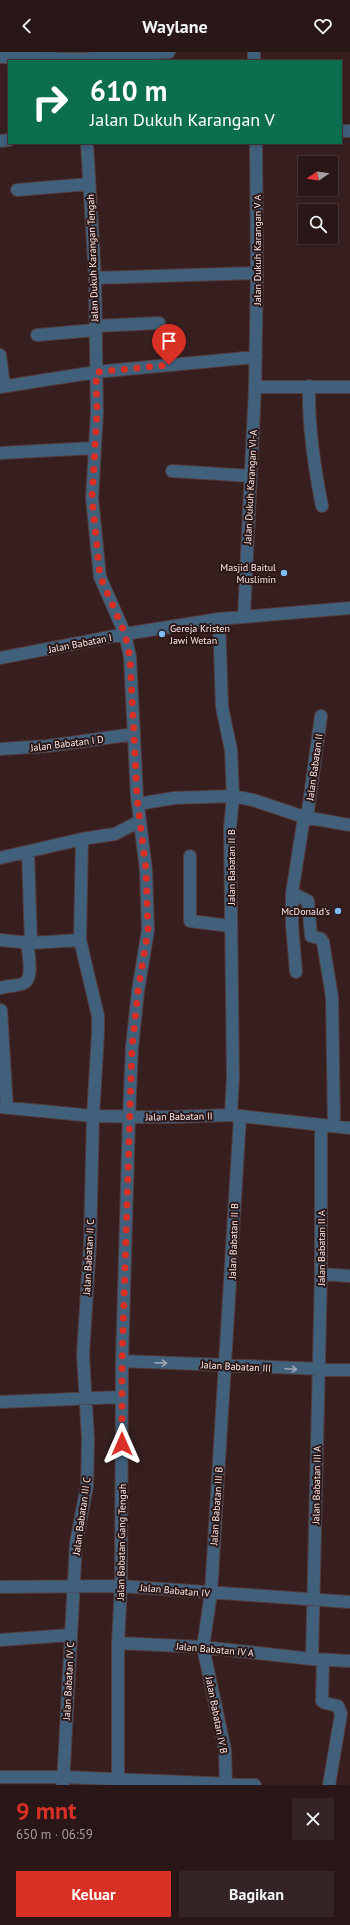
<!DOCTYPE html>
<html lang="id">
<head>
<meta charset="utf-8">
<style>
  :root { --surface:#291718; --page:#352425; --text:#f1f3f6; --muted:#a59fa2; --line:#453637; --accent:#d93025 }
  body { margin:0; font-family:"PT Sans",sans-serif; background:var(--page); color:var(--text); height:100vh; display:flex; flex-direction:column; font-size:15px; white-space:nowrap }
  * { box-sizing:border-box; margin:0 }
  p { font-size:13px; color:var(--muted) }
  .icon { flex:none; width:22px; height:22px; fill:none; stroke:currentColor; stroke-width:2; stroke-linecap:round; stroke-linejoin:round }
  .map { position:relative; height:1733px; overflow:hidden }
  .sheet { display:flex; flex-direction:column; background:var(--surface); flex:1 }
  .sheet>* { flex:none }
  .hud { position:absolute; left:8px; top:8px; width:334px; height:84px; border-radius:0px; box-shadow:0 2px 6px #0003,0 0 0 1px var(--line); background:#0b6e4f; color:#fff; overflow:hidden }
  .needle { width:26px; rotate:257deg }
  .tools { position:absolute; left:298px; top:104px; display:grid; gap:8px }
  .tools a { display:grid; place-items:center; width:40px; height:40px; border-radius:0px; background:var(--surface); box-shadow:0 2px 6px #0003,0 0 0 1px var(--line); font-size:20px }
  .pin { position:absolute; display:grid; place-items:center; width:34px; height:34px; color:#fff; margin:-41px -17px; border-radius:50% 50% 50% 0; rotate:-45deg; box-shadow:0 0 4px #0007 }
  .pin .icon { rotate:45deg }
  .me { position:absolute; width:44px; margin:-22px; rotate:0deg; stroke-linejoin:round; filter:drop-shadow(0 0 3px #0008) }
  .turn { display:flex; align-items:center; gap:14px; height:84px; padding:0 16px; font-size:18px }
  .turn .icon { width:52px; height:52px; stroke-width:2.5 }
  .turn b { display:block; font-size:28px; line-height:34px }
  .round { display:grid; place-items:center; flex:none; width:42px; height:42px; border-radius:0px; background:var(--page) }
  .summary { display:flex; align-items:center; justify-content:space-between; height:68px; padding:0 16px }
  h1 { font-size:24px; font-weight:700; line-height:30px; color:var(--accent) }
  .action { display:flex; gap:8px; margin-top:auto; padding:8px 16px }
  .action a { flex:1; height:46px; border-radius:0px; background:var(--accent); color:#fff; font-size:16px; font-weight:700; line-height:46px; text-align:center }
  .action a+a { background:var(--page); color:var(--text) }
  header { display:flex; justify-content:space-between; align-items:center; height:52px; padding:0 16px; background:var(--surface); font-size:18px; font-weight:700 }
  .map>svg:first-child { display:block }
</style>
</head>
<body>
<header><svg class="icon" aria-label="back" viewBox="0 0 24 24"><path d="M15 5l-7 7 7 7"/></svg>Waylane<svg class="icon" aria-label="heart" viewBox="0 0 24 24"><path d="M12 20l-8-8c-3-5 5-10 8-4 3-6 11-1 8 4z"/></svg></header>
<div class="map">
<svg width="350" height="1733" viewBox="0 0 350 1733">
  <rect width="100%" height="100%" fill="#371f20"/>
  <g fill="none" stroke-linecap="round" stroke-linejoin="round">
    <g stroke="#533c3d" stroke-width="14">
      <path id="minor" d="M254 0V9
        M0 5 83 7 169 0
        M341 79H350
        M0 89 9 88
        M87 91 95 226 97 361 92 446 100 525 125 582 130 605 137 745 146 818 148 878 138 939 132 995 129 1065 122 1309 121 1534 118 1591V1733
        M17 138 89 132
        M95 226 257 221
        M95 274 159 271
        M37 283 95 278
        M0 303 4 334
        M309 334C308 375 314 414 322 454
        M0 335 96 320 256 305
        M255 335H350
        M0 401 94 396
        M172 419 251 424
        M244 564 255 335 257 221 256 91
        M219 567 222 655 231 698 233 744 230 776 233 1024 231 1063
        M0 606 125 582 219 567 350 556
        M0 697 48 694 134 682
        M138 752 174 746 233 744 253 748 304 765 350 773
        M307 766 321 664
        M28 800 31 891
        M190 804V869L230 874
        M0 806 82 787 115 782 140 769
        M292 841 308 849 311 884 321 887 323 890 332 945 334 1074
        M0 888 31 891 80 888 82 787
        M296 920 292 873V841L304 765
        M0 936C7 934 15 934 22 932 35 928 28 901 27 890
        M1 958 7 1056
        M0 1055 93 1064 172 1065 231 1063 350 1076
        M321 1222 350 1224
        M122 1309 350 1318
        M0 1350 122 1345
        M0 1535 121 1534 350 1550
        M0 1588 70 1583
        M118 1591 203 1595 312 1607 350 1609
        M312 1607 321 1222V1073
        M323 1608 322 1649 325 1651 338 1654 341 1662 329 1733
        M0 1725H64L255 1733
        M63 1733 76 1491 87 1434 88 1387 83 1302 90 1192 93 1064 98 981V964L80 888
        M226 1733 225 1698 203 1595 211 1541 240 1065"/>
    </g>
    <use href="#minor" stroke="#41607b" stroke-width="12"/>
  </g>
  <defs><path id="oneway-shaft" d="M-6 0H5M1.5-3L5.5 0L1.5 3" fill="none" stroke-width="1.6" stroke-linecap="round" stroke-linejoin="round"/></defs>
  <g stroke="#9fa6b4">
    <use href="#oneway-shaft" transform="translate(161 1311) rotate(2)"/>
    <use href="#oneway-shaft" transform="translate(291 1317) rotate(3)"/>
  </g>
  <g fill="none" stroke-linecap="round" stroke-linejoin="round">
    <path stroke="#d93025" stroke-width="7" stroke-dasharray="0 12.6" d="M122 1392V1310L132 995 138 939 148 878 146 818 137 745 130 606 125 582 100 524 92 446 97 361 96 320 169 313"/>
  </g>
  <g fill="#7cbef9" stroke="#2c1616" stroke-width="1.5">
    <circle cx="284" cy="521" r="4"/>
    <circle cx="162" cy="582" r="4"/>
    <circle cx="338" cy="859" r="4"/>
  </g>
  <g text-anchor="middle" stroke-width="4" stroke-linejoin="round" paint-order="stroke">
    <g font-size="10" fill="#fdecec" stroke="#2c1616">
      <text transform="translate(257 198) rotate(-90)" y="4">Jalan Dukuh Karangan V A</text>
      <text transform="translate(92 206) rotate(-92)" y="4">Jalan Dukuh Karangan Tengah</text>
      <text transform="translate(250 435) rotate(-87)" y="4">Jalan Dukuh Karangan VI-A</text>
      <text transform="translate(80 591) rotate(-11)" y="4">Jalan Babatan I</text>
      <text transform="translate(67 691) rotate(-7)" y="4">Jalan Babatan I D</text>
      <text transform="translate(314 715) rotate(-82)" y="4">Jalan Babatan II</text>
      <text transform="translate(231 815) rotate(-90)" y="4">Jalan Babatan II B</text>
      <text transform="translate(179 1064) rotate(-1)" y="4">Jalan Babatan II</text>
      <text transform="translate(233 1189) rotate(-88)" y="4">Jalan Babatan II B</text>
      <text transform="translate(321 1196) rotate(-90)" y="4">Jalan Babatan II A</text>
      <text transform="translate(88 1205) rotate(-87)" y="4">Jalan Babatan II C</text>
      <text transform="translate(236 1314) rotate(3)" y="4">Jalan Babatan III</text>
      <text transform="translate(316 1433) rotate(-89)" y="4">Jalan Babatan III A</text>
      <text transform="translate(216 1454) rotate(-86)" y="4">Jalan Babatan III B</text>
      <text transform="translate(81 1464) rotate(-82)" y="4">Jalan Babatan III C</text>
      <text transform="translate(121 1490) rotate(-89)" y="4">Jalan Babatan Gang Tengah</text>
      <text transform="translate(175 1538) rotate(5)" y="4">Jalan Babatan IV</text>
      <text transform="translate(215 1597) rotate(5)" y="4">Jalan Babatan IV A</text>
      <text transform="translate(68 1629) rotate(-87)" y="4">Jalan Babatan IV C</text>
      <text transform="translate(217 1663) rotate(79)" y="4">Jalan Babatan IV B</text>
    </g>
    <g font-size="10" fill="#fdecec" stroke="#2c1616" text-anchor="end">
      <text x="276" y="519">Masjid Baitul<tspan x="276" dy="12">Muslimin</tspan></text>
      <text x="170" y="580" text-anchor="start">Gereja Kristen<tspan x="170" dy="12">Jawi Wetan</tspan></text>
      <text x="330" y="863">McDonald's</text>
    </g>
  </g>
</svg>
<div class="tools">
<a><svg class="needle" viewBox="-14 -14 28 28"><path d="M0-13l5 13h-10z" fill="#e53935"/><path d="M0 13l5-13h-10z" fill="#a59fa2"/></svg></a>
<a><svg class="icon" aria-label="search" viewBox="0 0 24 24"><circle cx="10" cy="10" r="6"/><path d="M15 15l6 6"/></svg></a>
</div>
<div class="pin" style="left:169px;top:313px;background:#d93025"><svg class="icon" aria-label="arrive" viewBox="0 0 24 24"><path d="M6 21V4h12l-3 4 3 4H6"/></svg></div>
<svg class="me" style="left:122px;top:1392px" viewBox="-20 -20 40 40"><path d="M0-17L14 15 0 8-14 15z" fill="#d93025" stroke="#fff" stroke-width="4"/></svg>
<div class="hud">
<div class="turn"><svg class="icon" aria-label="right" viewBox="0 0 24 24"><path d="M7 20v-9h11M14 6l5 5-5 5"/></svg><div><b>610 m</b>Jalan Dukuh Karangan V</div></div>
</div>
</div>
<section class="sheet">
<div class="summary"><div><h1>9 mnt</h1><p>650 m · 06:59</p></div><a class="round"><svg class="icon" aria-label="close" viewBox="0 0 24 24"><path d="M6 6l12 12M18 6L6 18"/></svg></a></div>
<div class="action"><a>Keluar</a><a>Bagikan</a></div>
</section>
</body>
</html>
